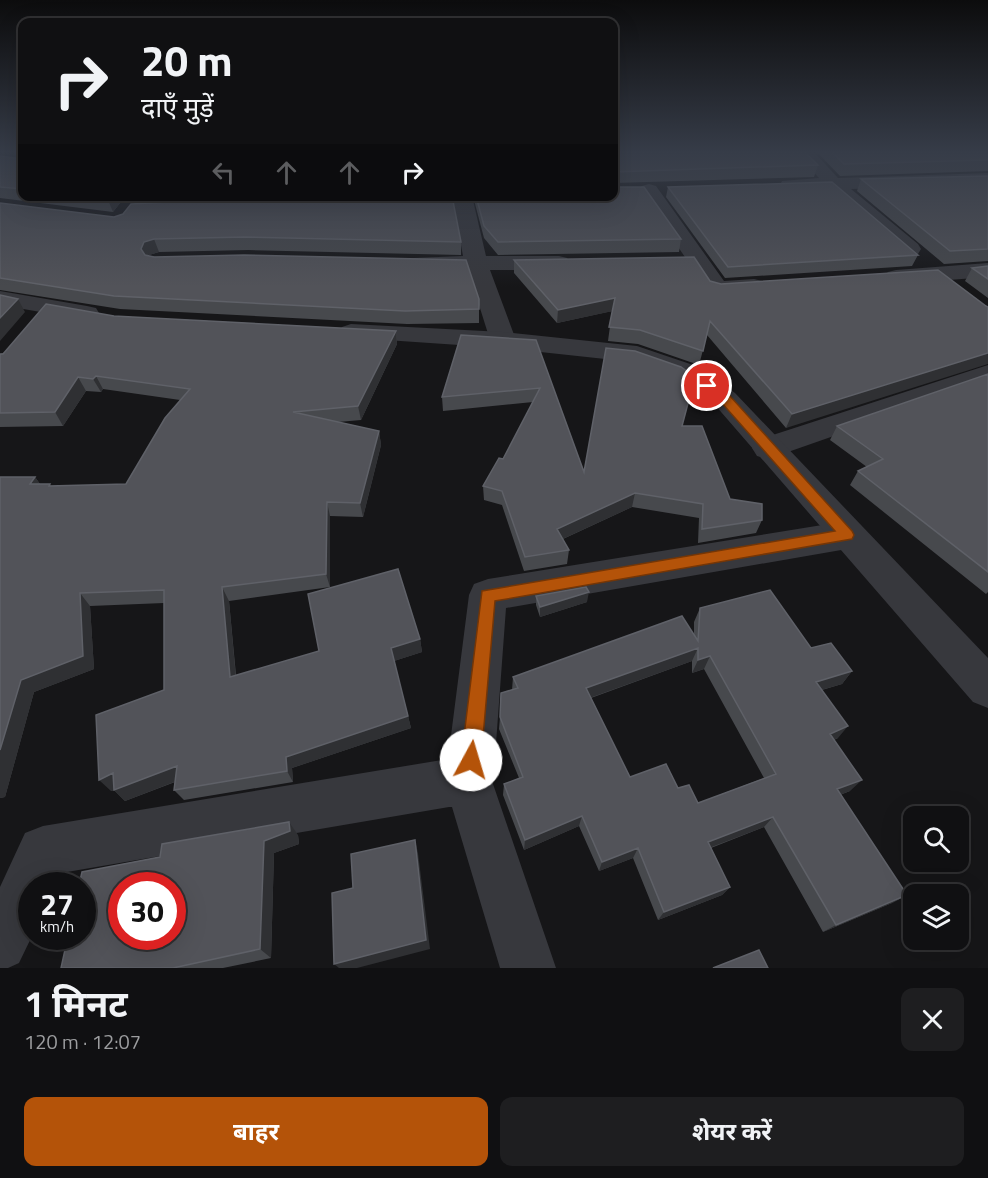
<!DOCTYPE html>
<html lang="hi">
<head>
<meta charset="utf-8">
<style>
  :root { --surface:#101012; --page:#1e1e20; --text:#f1f3f6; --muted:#9c9d9f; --line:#303032; --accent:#b45309 }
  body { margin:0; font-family:"Titillium Web","Noto Sans Devanagari",sans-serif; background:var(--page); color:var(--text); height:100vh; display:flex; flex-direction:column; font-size:22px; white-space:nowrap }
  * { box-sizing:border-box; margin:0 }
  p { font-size:20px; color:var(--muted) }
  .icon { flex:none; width:33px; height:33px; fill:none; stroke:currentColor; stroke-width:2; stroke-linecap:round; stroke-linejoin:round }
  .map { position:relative; height:968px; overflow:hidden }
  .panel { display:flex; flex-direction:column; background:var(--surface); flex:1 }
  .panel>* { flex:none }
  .banner { position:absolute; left:18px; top:18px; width:600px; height:183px; border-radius:12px; box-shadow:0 6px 24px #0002,0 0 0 2px var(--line); background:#101012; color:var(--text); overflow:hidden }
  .buttons { position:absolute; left:903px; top:806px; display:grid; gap:12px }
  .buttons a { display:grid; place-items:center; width:66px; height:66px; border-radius:12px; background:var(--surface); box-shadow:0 6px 24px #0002,0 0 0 2px var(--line); font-size:30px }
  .speed { position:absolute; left:18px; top:872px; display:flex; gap:12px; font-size:30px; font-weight:700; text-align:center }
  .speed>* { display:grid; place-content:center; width:78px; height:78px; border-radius:50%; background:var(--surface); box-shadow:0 6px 24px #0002,0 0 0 2px var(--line); line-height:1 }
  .speed small { font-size:15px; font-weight:400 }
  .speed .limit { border:9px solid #d22; background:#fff; color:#111 }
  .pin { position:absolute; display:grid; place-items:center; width:51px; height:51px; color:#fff; margin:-26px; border:3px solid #fff; border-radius:50%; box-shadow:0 2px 6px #0007 }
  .me { position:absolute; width:66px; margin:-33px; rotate:6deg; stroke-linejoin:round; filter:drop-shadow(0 0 4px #0008) }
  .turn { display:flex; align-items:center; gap:21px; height:126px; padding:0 24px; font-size:27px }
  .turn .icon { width:78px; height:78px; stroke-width:2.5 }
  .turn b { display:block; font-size:42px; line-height:51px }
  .lanes { display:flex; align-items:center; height:57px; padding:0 24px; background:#0003; justify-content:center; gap:30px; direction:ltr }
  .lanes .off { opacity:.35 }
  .round { display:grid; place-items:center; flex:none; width:63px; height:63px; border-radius:12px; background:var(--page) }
  .summary { display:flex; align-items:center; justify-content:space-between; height:102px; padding:0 24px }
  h1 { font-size:36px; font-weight:700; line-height:45px }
  .cta { display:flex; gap:12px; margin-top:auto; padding:12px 24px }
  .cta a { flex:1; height:69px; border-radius:12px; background:var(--accent); color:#fff; font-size:24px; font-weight:700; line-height:69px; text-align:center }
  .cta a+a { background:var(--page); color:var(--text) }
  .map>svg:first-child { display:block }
</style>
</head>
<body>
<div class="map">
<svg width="988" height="968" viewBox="0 0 988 968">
  <rect width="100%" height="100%" fill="#161618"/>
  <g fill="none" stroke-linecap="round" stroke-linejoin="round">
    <path fill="#37383d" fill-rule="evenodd" d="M794 151H813L838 178 988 173V185L851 189 918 244 921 249 918 254 910 256 902 254 829 189H782L780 185 782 181 819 178Z
      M649 184 656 186 724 281 754 279 762 281 766 286 762 291 717 295 709 293 640 190 642 186Z
      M452 196H472L486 256H559L567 258 570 263 567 268 559 270H490L516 340 512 346 503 348 494 346 490 340 468 270 414 268 411 263 414 258 463 256Z
      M988 263V277L896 284 888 282 884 277 888 272 896 270Z
      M988 365V382L768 459 757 456 752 448 757 440Z
      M847 521 860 525 865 535 860 545 847 549 506 608 493 784 556 968H500L452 807H449L61 873 56 885H32V936L19 963 8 968H0V887L25 833 43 826 448 759 469 595 474 584 488 579Z"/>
    <path fill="#37383d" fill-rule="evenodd" d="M0 291 87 306 96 308 99 313 96 318 87 320 0 305Z
      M351 324 503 332 637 346 699 367 735 393 988 658V708L973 702 715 405 679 379 633 362 503 348 342 337 338 332 342 327Z"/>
  </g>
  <path fill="#47494d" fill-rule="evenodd" d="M614 151 818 165 814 177 614 183V187L681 239 679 252 498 255 484 238 473 196H614Z
    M816 151H988V171L840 176Z
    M0 156 22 159V196H189L129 200 120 203 113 212 0 198Z
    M988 176V261L944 264 857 191 861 179Z
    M668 187 918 255 912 266 725 278 666 197Z
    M0 203 114 217 461 242V255L248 250 159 252 149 255V256L479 299V323L407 324 120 309 0 290Z
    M514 260 710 281 721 284 986 306 786 428 707 335 699 365 638 344 608 341 612 311 557 323 514 273Z
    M988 266V298L965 281 972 268Z
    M114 316 396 331 397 344 361 420 338 422 379 431 381 445 363 517 330 516V587L229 601 236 675 420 639 422 652 394 661 411 728 292 768 293 782 184 800 174 790 175 782 125 801 114 790 111 791 164 690V603L90 606 94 669 34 692 5 797 0 798V477H35L40 484 52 486 126 484 180 400 103 389 101 392 86 391 63 426 0 427V354Z
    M536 340 584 472 682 426 730 499 762 520 756 533 698 543 699 518 632 507 563 539 569 550 567 564 524 571 502 505 484 500 483 486 503 459 533 402 443 411 442 397Z
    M988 374V592L986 594 850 485 858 471 867 467 830 440 837 426Z
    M536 596 587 602 540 617 536 605Z
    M700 608 811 648 852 671 842 684 822 690 838 738 834 740 850 791 840 795 907 895 892 903 823 932 764 827 711 848 730 887 722 895 658 920 633 858 599 871 579 826 524 850 503 795 504 784 519 778 499 729 500 717 512 690 513 677 694 634V622ZM692 661V673L704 669 764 778 698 803 678 788 630 777 591 698Z
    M298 835 299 844 274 853 271 958 223 968H61Z"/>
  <path fill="#2f3033" d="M111 196H128L129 200 120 203 113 212 108 200Z
    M154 239 159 252 149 255 146 262 141 249 144 242Z
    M615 298 613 311 557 323 558 310Z
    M18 299 25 312 0 341V318Z
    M396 331 397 344 361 420 358 406Z
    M988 353V364L786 428 792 414Z
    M96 376 103 389 101 392 93 379Z
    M78 377 86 391 63 426 55 412Z
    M379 431 381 445 363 517 360 503Z
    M35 477 45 491 30 484Z
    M635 493 632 507 556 542 557 529Z
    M327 502 330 516V587L326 574Z
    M222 587 229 601 237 690 230 677Z
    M589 592 587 602 540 617V607Z
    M80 593 90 606 94 669 34 692 5 797 0 798V750L21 680Z
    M420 639 422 652 394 661 391 648Z
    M698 648 692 661 584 700 586 688Z
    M710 656 704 669 692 673 698 660Z
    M852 671 842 684 807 694 816 682Z
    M408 716 411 728 292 768 293 782 287 771 286 757Z
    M848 726 838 738 820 745 830 734Z
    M177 766 187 777 125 801 114 790Z
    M113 773 124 784 111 791 99 780Z
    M862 780 850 791 826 800 837 789Z
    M582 816 579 826 524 850 525 840Z
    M773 817 764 827 701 851 708 842Z
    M289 822 298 835 299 844 274 853 271 958 260 949 264 841Z
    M415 840 418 853 430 949 357 968H339L334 964Z
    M638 848 633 858 599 871 602 862Z
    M730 887 722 895 658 920 664 912Z
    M907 895 892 903 823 932 836 925Z"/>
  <path fill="#525359" stroke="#5f6168" stroke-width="1.5" fill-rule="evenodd" d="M614 151H804L818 165 614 172V187H644L681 239 498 242 484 226 476 196H614Z
    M831 151H988V160L844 164Z
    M0 156 22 159V189L0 187Z
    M988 176V249L950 251 861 179Z
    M832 182 918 255 728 267 668 187Z
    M82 196H111L108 200Z
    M282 196H452L461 242 245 237 154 239 144 242 141 249 145 255 154 257 244 255 466 260 479 299V309L405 311 114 296 0 278V203L114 217 123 214 131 204Z
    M694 257 710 281 721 284 938 270 986 306 988 307V353L792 414 710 321 703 351 640 330 609 327 615 298 558 310 514 260Z
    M988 266V279L972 268Z
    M0 295 18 299 0 318Z
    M46 304 114 316 396 331 358 406 293 412 379 431 360 503 327 502 326 574 222 587 230 677 319 651 308 594 398 569 420 639 391 648 408 716 286 757 287 771 174 790 177 766 114 790 113 773 99 780 96 715 164 690V590L80 593 83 656 21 680 0 750V477H35L30 484H50L49 486 126 484 165 418 190 389 96 376 93 379 78 377 55 412 0 413V354H3Z
    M461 335 536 340 584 472 606 348 635 351 681 367 695 377 682 426H702L730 499 762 504V520L702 529 703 504 635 493 557 529 569 550 525 557 502 491 483 486 499 458 503 459 540 388 442 397Z
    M988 374V572L858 471 883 459 837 426Z
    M586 587 589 592 540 607 536 596Z
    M770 590 811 648 831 643 852 671 816 682 848 726 830 734 862 780 837 789 907 895 836 925 773 817 708 842 730 887 664 912 638 848 602 862 582 816 525 840 504 784 523 777 500 717 501 693 518 688 513 677 682 616 698 641 700 608ZM698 648V660L710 656 776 774 698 803 689 785 678 788 666 764 630 777 586 688Z
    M289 822 290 831 264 841 260 949 173 968H61L68 936H82V885H79L82 872 160 857 162 844ZM122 885H172V936H122Z
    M415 840 426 940 334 964 332 893 353 888 351 854Z
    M759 950 768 968H713Z"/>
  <linearGradient id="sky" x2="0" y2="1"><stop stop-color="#0c0c0d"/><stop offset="0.53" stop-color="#363c48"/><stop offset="1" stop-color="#363c48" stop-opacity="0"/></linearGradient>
  <rect width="988" height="287" fill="url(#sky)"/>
  <path fill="#b45309" stroke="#753606" stroke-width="1.5" d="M707 382 730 396 852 531 854 535 852 539 495 601 481 760 478 767 471 770 464 767 461 760 482 591 835 531 721 402 703 389V383Z"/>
</svg>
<div class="buttons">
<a><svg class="icon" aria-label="search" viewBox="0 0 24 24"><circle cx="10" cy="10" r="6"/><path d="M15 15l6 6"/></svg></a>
<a><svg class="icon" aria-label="layers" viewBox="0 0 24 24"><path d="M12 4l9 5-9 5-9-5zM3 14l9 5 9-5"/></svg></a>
</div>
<div class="speed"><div>27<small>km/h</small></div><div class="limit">30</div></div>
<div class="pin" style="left:707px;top:386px;background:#d93025"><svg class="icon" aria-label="arrive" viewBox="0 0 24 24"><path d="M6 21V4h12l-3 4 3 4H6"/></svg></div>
<svg class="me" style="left:471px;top:760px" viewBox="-20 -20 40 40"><circle r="19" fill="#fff"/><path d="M0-13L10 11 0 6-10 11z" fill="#b45309"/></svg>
<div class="banner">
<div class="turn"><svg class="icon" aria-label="right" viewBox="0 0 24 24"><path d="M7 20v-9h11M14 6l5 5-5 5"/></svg><div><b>20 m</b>दाएँ मुड़ें</div></div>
<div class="lanes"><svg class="icon off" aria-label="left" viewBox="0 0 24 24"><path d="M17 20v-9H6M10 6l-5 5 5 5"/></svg><svg class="icon off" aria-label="ahead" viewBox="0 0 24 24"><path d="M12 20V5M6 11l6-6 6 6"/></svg><svg class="icon off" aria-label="ahead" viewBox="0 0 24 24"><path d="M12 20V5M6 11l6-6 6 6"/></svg><svg class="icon" aria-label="right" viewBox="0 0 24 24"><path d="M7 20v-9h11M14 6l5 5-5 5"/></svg></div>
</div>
</div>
<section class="panel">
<div class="summary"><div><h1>1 मिनट</h1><p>120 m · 12:07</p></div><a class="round"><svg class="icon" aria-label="close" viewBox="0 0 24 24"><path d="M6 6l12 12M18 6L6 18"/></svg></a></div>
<div class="cta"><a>बाहर</a><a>शेयर करें</a></div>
</section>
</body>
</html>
